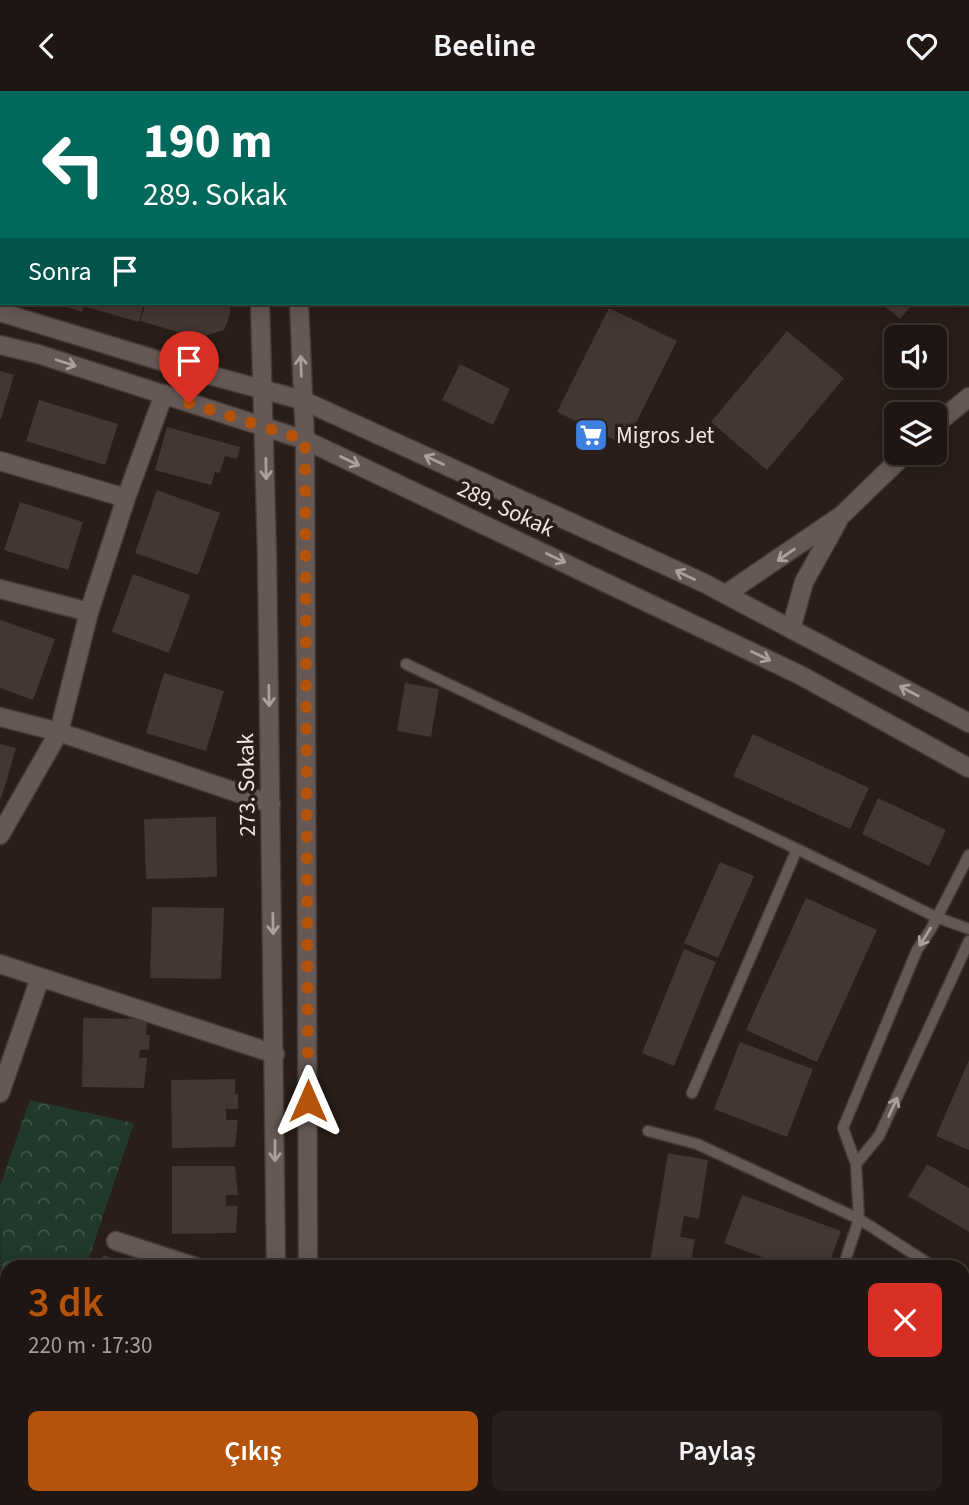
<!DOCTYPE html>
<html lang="tr">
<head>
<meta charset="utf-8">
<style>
  :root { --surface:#1f1613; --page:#271f1c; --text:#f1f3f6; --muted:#a19fa0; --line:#3c3533; --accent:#b45309 }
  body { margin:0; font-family:"Source Sans 3",sans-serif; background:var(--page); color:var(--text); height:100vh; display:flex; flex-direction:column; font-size:26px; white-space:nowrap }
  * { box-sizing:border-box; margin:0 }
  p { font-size:23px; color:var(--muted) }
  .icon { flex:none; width:38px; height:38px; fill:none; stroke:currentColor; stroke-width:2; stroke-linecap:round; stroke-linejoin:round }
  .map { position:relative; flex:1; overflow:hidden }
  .panel { position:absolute; left:0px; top:1169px; width:970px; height:245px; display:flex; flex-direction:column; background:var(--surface); border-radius:21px 21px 0 0; box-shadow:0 4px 18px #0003,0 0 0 2px var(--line) }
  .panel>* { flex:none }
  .hud { position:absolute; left:0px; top:0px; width:970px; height:214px; box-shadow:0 4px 18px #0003,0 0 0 2px var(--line); background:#00695c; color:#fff; overflow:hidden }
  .buttons { position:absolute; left:884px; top:234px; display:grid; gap:14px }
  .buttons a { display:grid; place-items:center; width:63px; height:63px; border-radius:10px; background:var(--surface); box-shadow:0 4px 18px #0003,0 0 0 2px var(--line); font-size:35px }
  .pin { position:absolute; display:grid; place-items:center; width:60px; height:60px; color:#fff; margin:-72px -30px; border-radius:50% 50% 50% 0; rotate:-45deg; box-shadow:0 0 7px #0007 }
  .pin .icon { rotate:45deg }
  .me { position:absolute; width:77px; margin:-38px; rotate:0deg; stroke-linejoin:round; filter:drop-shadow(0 0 5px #0008) }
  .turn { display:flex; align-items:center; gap:24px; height:147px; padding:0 28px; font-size:32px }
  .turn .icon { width:91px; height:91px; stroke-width:2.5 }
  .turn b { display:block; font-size:49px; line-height:60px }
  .then { display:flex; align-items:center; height:66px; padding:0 28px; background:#0003; gap:14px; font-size:26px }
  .round { display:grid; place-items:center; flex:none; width:74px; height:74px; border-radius:10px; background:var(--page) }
  .overview { display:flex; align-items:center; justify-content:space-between; height:119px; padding:0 28px }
  h1 { font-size:42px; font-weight:600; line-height:52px; color:var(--accent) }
  .action { display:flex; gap:14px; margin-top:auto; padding:14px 28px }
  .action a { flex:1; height:80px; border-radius:10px; background:var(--accent); color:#fff; font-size:28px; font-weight:600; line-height:80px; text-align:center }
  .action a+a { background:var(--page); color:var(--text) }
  header { display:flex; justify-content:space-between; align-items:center; height:91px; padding:0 28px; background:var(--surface); font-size:32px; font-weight:600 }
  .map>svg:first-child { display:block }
</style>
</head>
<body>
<header><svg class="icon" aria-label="back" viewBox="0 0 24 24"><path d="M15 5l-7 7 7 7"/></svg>Beeline<svg class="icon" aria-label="heart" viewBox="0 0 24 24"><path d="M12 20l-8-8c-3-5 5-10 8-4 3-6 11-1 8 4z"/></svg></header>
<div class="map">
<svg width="969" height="1414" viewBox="0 0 969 1414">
  <defs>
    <pattern id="forest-crowns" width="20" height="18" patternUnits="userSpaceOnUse" patternTransform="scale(1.75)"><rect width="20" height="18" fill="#20392c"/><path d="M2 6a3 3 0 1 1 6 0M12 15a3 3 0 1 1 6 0" fill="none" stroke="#41564a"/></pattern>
  </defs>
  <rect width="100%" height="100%" fill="#291e19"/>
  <path fill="url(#forest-crowns)" d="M30 1009 134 1032 86 1176H7V1256L1 1255 0 1095Z"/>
  <path fill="#433732" d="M55 212H85L82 221Z
    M88 212H144L139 231 86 216Z
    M146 212H230V224L224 239 198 247 140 230Z
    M881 212H914L900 228Z
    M609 217 677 250 625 354 557 321Z
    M787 240 844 287 767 379 711 331Z
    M460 273 510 298 493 334 442 309Z
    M0 280 14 284 1 328H0Z
    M39 309 118 333 105 374 26 350Z
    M167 336 240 356 237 368 225 365 220 382 215 381 211 394 155 379Z
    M157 399 220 422 198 484 135 462Z
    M20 411 83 431 68 479 4 459Z
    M133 483 190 504 169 562 112 541Z
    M0 529 55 548 33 609 0 597Z
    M164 582 224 600 206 660 146 642Z
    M405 592 439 598 431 646 397 640Z
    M753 643 869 697 850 738 733 685Z
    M0 653 16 657 1 708H0Z
    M878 707 946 739 929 775 862 743Z
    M216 726 217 786 146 788 144 728Z
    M720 771 754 785 718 867 684 852Z
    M806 807 877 839 817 971 746 939Z
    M152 816 224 817 221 888 150 887Z
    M684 858 716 871 674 975 642 962Z
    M83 927 147 928 146 944H150L149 959H140L139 967H147L144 997 82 996Z
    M740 951 813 978 787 1046 714 1018Z
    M969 969V1059L936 1045Z
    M235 988V1003H238V1018H226V1029H238L235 1056 172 1057 171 989Z
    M668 1062 708 1069 699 1128 684 1125 680 1146 695 1148 690 1176H649Z
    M927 1073 969 1097V1141L908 1105Z
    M172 1075H235L238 1104H226V1115H238L236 1142 172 1143Z
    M742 1104 841 1140 828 1176H789L724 1152Z
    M103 1164 136 1176H100Z
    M962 1225 969 1229V1264L962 1260Z
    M969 1390V1414H954L959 1407H962V1401Z
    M122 1407H165L154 1414H127Z
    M611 1407H652L651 1414H610Z"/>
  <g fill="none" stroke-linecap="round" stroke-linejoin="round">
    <g stroke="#453a35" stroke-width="13">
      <path id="service" d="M406 573 797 758 936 826 969 838
        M692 1002 797 758
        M648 1040 697 1053 859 1128 934 1176
        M856 1073 879 1045 969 850
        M843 1176 859 1128 856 1073 843 1037 917 859 931 838 969 764
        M962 1194 969 1198
        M766 1414 769 1407"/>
    </g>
    <g stroke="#453a35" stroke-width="21">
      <path id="minor" d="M934 335 969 306
        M0 370 126 407
        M0 498 89 521
        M726 503 842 424 906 362
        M791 538 804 491 838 430
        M0 626 59 641 271 713
        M0 744 59 641 89 521 126 407 164 303
        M0 873 275 963
        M0 1002 40 887
        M116 1150 196 1176
        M0 1329 7 1342
        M24 1414 36 1407
        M213 1414 226 1407"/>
    </g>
    <g stroke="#453a35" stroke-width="21">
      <path id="tertiary" d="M258 0V2
        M293 0 294 2
        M260 212 267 463 276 1176
        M299 212 305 349 308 1176
        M0 221 187 278 302 309 704 492 969 632
        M0 254 38 263 305 349 800 584 969 677
        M289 1407 291 1414
        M341 1407 345 1414"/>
    </g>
    <use href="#service" stroke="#665955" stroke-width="10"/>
    <use href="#minor" stroke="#665955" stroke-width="18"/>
    <use href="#tertiary" stroke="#665955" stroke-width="18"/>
  </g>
  <defs><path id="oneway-shaft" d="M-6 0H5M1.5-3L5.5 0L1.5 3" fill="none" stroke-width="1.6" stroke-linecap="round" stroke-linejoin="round" transform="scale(1.75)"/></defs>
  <g stroke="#aaa09c">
    <use href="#oneway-shaft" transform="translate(66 272) rotate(18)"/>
    <use href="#oneway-shaft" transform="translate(301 275) rotate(-92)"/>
    <use href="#oneway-shaft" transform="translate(434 369) rotate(-155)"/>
    <use href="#oneway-shaft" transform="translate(350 370) rotate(25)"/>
    <use href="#oneway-shaft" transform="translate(266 378) rotate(89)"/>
    <use href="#oneway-shaft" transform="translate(786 464) rotate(145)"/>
    <use href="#oneway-shaft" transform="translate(556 467) rotate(25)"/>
    <use href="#oneway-shaft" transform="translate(685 484) rotate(-155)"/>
    <use href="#oneway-shaft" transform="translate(761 565) rotate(25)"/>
    <use href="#oneway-shaft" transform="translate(909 600) rotate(-152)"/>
    <use href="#oneway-shaft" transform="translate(269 605) rotate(89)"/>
    <use href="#oneway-shaft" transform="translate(273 833) rotate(89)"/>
    <use href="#oneway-shaft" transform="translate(925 846) rotate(122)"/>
    <use href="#oneway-shaft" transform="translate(893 1016) rotate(-65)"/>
    <use href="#oneway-shaft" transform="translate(275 1060) rotate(90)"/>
  </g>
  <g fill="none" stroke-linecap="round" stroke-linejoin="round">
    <path stroke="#b45309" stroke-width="12" stroke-dasharray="0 21.6" d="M189 312 305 349 308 1010"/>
  </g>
  <defs>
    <g id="supermarket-square" transform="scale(1.75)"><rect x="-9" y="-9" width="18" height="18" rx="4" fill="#3f7fe0" stroke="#291e19"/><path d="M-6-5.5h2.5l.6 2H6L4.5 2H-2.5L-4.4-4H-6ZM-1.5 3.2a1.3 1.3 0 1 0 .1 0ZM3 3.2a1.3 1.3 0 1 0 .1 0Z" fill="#fff"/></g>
  </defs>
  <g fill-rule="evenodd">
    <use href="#supermarket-square" x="591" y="344"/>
  </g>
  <g text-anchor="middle" stroke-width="7" stroke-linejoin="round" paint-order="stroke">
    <g font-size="23" fill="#efe6e3" stroke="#291e19" text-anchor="start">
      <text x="616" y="352">Migros Jet</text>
    </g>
    <g font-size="23" fill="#efe6e3" stroke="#291e19">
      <text transform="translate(506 417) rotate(25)" y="8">289. Sokak</text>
      <text transform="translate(246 694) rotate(-91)" y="8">273. Sokak</text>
    </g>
  </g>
</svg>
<div class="buttons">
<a><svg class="icon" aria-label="sound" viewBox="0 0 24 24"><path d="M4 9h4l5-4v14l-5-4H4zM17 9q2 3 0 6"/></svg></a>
<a><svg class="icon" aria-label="layers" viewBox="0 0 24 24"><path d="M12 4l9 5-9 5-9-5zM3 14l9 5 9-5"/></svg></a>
</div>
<div class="pin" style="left:189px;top:312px;background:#d93025"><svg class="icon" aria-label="arrive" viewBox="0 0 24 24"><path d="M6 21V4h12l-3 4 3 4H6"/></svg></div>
<svg class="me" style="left:308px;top:1010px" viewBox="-20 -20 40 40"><path d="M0-17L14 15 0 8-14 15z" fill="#b45309" stroke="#fff" stroke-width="4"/></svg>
<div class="hud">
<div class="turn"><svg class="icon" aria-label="left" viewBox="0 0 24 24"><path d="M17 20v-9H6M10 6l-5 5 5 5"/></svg><div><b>190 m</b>289. Sokak</div></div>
<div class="then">Sonra<svg class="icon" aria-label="arrive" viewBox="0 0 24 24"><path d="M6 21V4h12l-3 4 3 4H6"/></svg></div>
</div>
<section class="panel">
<div class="overview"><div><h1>3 dk</h1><p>220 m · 17:30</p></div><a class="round" style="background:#d93025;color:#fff"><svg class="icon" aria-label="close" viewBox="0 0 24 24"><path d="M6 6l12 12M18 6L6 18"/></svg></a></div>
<div class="action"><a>Çıkış</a><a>Paylaş</a></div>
</section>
</div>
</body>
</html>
